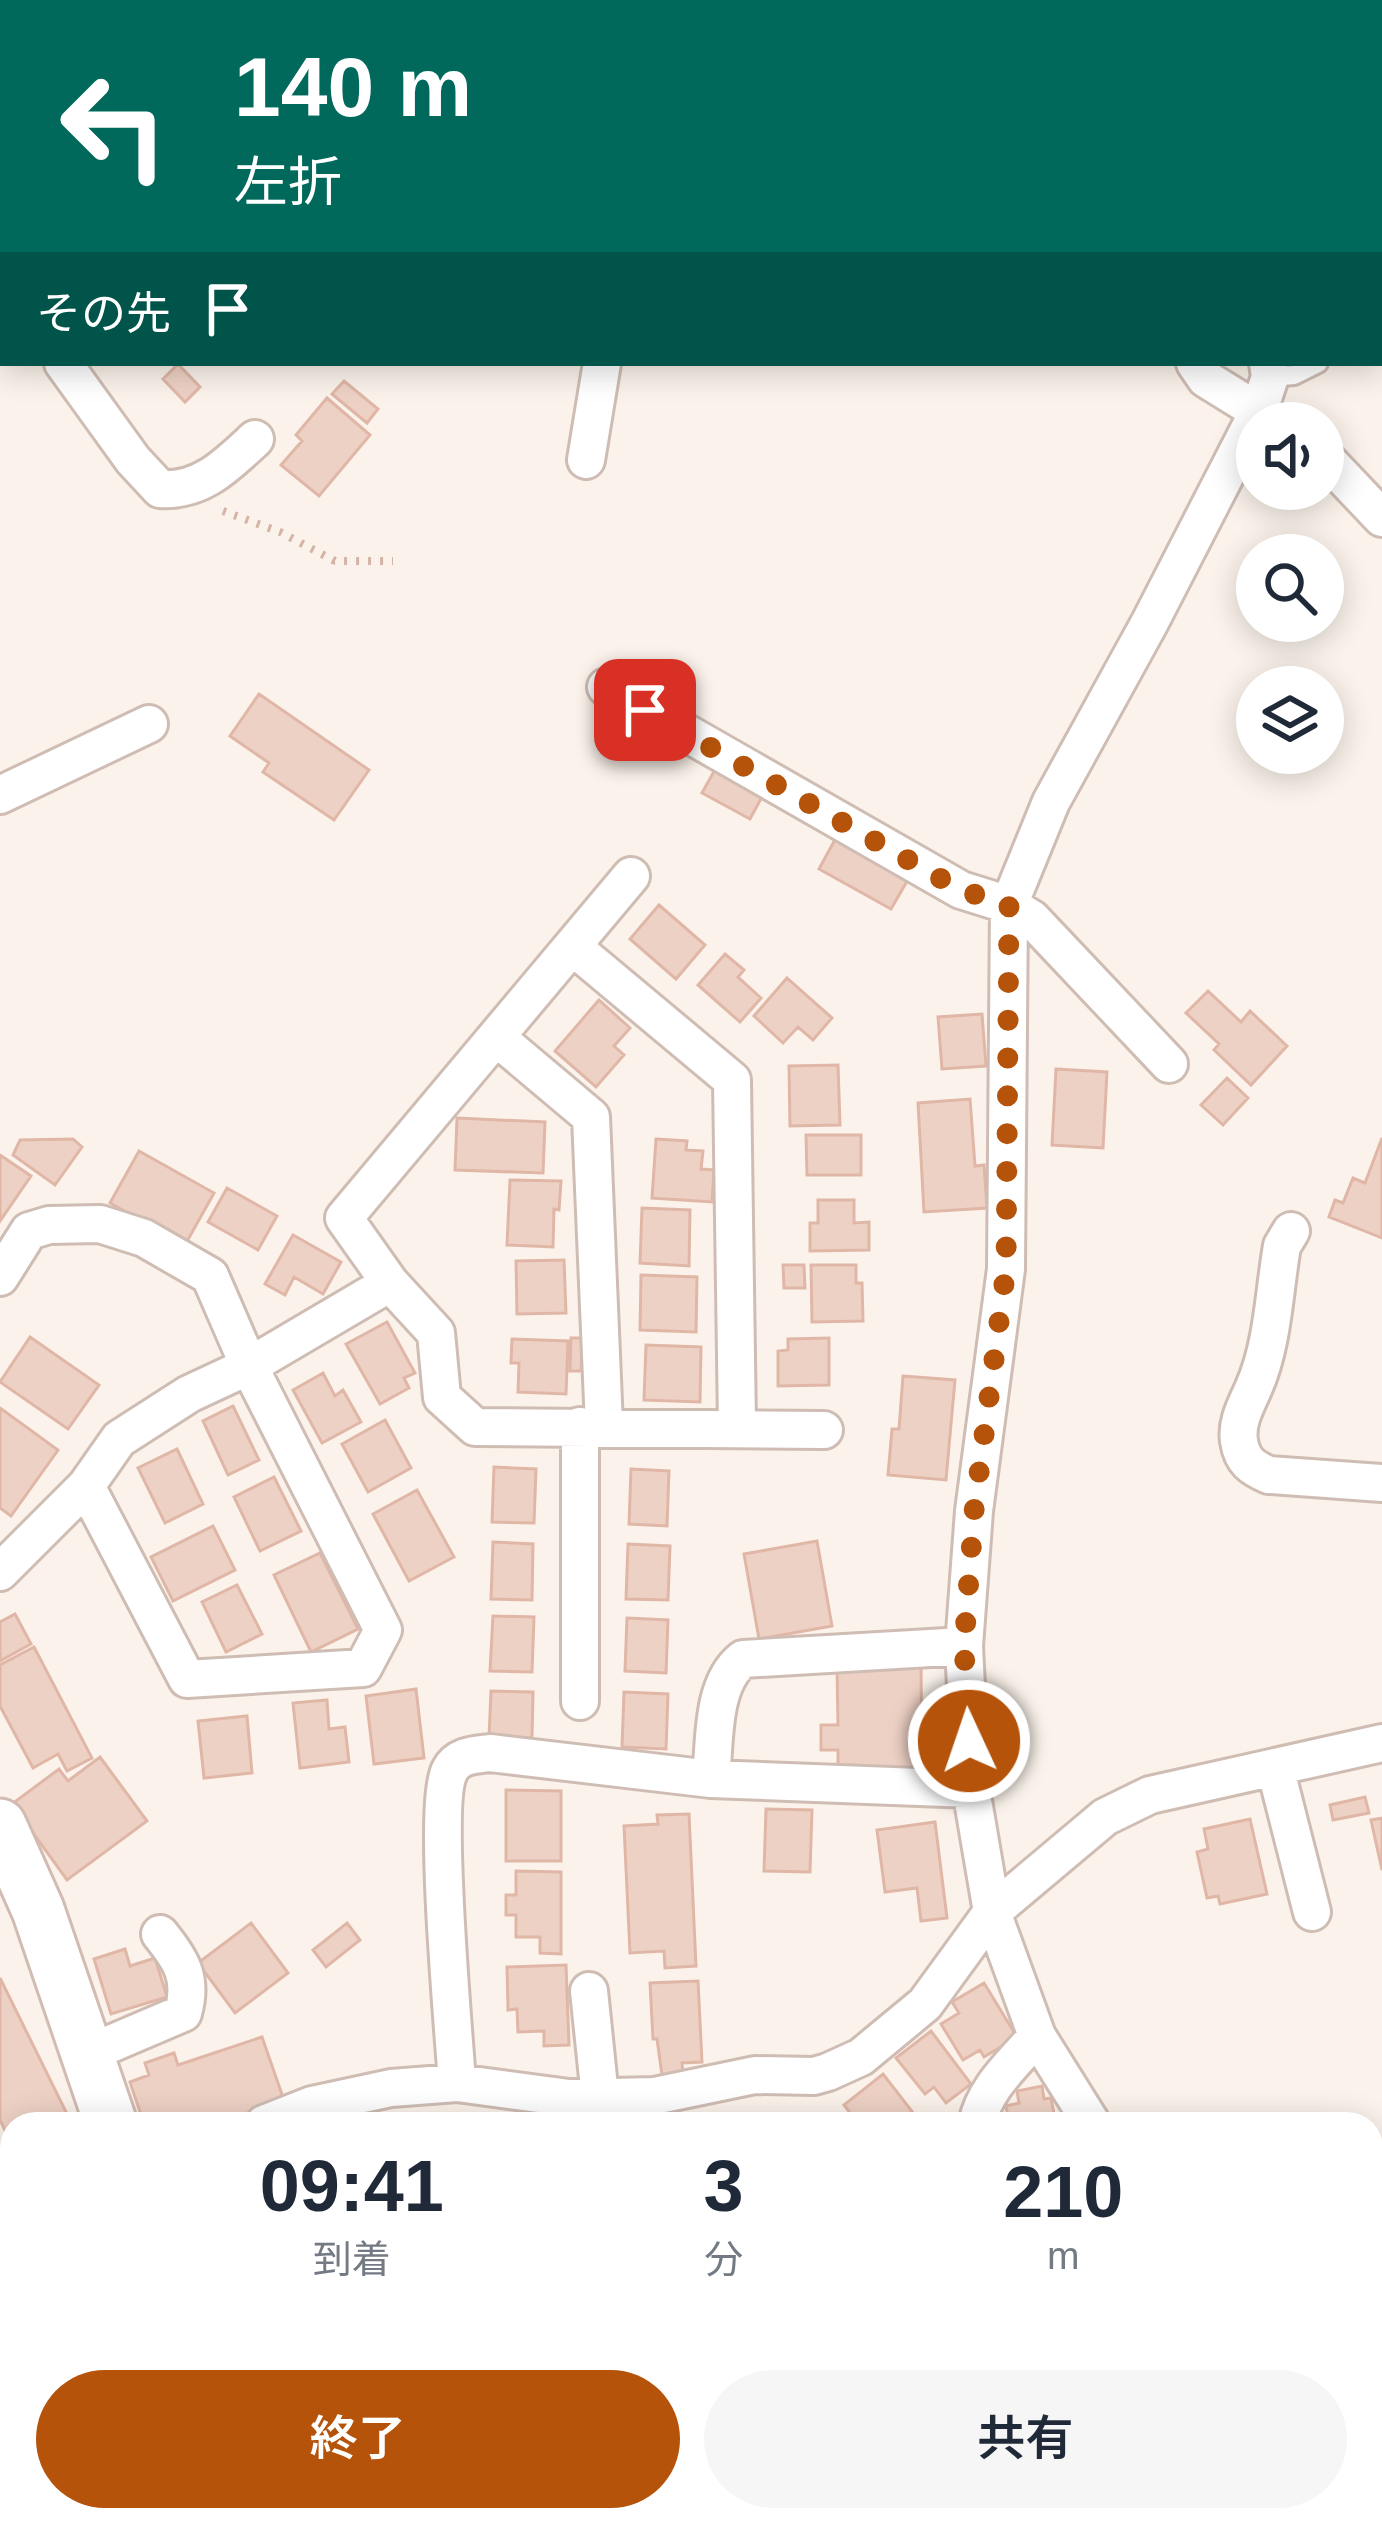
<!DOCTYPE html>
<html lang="ja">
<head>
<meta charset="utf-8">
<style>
  :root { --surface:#fff; --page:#f6f6f7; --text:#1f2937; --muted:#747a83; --accent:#b45309 }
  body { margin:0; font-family:Helvetica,"Noto Sans JP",sans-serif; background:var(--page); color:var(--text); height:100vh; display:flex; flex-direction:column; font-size:45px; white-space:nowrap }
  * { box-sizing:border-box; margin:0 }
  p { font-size:39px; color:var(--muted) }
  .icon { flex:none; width:66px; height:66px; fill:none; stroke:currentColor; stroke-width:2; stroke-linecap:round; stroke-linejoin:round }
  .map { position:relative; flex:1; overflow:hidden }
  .details { position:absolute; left:0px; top:2112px; width:1383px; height:420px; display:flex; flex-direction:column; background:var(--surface); border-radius:36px 36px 0 0; box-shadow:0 6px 30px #0003 }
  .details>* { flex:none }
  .banner { position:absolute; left:0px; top:0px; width:1383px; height:366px; box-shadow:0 6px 30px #0003; background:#00695c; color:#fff; overflow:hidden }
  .buttons { position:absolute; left:1236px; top:402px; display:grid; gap:24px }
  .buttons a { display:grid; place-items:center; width:108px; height:108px; border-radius:50%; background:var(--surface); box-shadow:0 6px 30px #0003; font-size:60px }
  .pin { position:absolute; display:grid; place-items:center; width:102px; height:102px; color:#fff; margin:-51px; border-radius:24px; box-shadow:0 6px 18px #0006 }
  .me { position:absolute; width:132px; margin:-66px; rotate:357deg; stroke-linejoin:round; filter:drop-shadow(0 0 9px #0008) }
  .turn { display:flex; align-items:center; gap:42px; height:252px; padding:0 36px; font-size:54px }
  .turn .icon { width:156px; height:156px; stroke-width:2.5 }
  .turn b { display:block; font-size:84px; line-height:102px }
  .then { display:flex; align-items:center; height:114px; padding:0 36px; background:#0003; gap:24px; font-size:45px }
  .eta { display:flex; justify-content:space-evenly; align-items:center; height:204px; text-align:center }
  .eta b { font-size:72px; font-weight:600; line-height:84px }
  .action { display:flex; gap:24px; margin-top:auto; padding:24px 36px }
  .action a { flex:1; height:138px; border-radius:72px; background:var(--accent); color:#fff; font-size:48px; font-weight:600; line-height:138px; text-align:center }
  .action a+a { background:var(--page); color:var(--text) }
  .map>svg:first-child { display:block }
</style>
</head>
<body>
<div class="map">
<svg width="1382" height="2532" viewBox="0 0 1382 2532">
  <rect width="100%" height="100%" fill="#fbf3eb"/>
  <path fill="#eed1c5" stroke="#e0b7a6" stroke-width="3" d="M0 0H45L3 3V20Z
    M1380 252 1382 254 1380 326Z
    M178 364 200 387 185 402 163 379Z
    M344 381 378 409 367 423 332 394Z
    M327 398 370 435 319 496 281 465 302 441 296 435Z
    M259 694 369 770 334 820 263 772 269 763 230 736Z
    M717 766 764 793 750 819 702 793Z
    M837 836 910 876 891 909 819 869Z
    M659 905 705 945 676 979 630 939Z
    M725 954 744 970 738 977 761 998 740 1022 698 985Z
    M787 978 832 1018 813 1040 798 1027 783 1043 754 1016Z
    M1208 991 1241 1022 1250 1011 1287 1046 1251 1085 1214 1050 1219 1044 1186 1013Z
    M599 1000 630 1028 614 1046 624 1055 596 1087 555 1051Z
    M982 1014 986 1066 942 1069 938 1017Z
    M838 1065 840 1125 790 1126 789 1066Z
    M1056 1069 1107 1072 1103 1148 1052 1145Z
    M1227 1078 1248 1098 1223 1125 1201 1105Z
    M970 1099 975 1166 984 1165 987 1208 924 1212 918 1103Z
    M457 1118 545 1122 543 1173 455 1170Z
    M806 1135H861V1175H807Z
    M1382 1138V1238L1329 1217 1335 1200 1343 1203 1353 1178 1365 1183Z
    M73 1139 82 1147 55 1185 13 1155 20 1140Z
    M656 1139 687 1141 686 1150 703 1151 701 1169 714 1170 712 1202 652 1198Z
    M139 1151 214 1193 185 1245 110 1203Z
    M0 1155 31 1176 0 1221Z
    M510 1180 561 1181 559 1210 554 1209 553 1247 507 1245Z
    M227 1188 277 1216 258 1250 208 1222Z
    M818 1200H854V1223L869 1222V1250L810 1251V1223H818Z
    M642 1208 690 1210 689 1266 640 1263Z
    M293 1235 341 1262 323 1294 294 1277 285 1295 265 1284Z
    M564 1260 566 1313 517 1314 516 1261Z
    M783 1265H804L805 1288H784Z
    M811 1265H856V1283H862L863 1321 812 1322Z
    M641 1275 697 1277 696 1332 640 1330Z
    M387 1322 415 1373 404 1378 409 1388 380 1404 346 1344Z
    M30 1337 99 1385 68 1429 0 1382Z
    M571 1338H583L581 1371H570Z
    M829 1338V1385L778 1386V1351L788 1350V1339Z
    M512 1339 568 1341 566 1394 518 1392 519 1363H511Z
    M646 1345 701 1347 700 1402 644 1400Z
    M323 1373 335 1396 343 1390 361 1422 322 1443 293 1390Z
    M903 1376 955 1380 946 1480 888 1475 892 1429H899Z
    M233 1406 259 1460 228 1475 203 1421Z
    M0 1408 58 1450 11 1516 0 1508Z
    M385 1420 411 1468 368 1492 342 1444Z
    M177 1449 203 1504 165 1523 138 1468Z
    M494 1467 536 1469 534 1523 492 1522Z
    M631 1469 669 1471 667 1526 629 1524Z
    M274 1477 301 1531 260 1551 234 1497Z
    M417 1490 454 1557 409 1581 373 1514Z
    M213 1526 235 1570 173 1601 151 1557Z
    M817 1541 832 1626 759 1639 744 1554Z
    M493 1542 533 1544 532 1600 491 1599Z
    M628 1544 670 1546 668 1600 626 1599Z
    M320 1553 358 1629 311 1652 274 1575Z
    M237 1585 262 1634 226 1652 202 1602Z
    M15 1614 31 1644 0 1661V1622Z
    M493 1616 534 1617 532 1672 490 1671Z
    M627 1618 668 1620 666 1673 625 1671Z
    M34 1647 92 1758 67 1771 58 1754 33 1768 0 1706V1665Z
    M837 1666H921L922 1770H838V1750H821V1725H838Z
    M416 1689 424 1758 374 1764 366 1696Z
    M491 1691 533 1692 532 1738 489 1737Z
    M624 1692 668 1694 666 1749 622 1747Z
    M327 1700 329 1729 345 1727 349 1762 300 1768 293 1703Z
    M247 1716 252 1773 204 1778 198 1721Z
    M100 1757 147 1821 67 1880 12 1804 59 1769 68 1781Z
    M506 1790 561 1791V1861H506Z
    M1365 1797 1369 1813 1333 1820 1330 1805Z
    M766 1809 812 1810 810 1872 764 1871Z
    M689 1814 696 1966 665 1968 664 1951 630 1953 624 1826 658 1824 657 1815Z
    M1382 1818V1870L1371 1820Z
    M1250 1819 1267 1894 1220 1904 1218 1896 1207 1898 1197 1852 1208 1849 1204 1829Z
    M935 1822 947 1918 921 1921 917 1888 885 1892 877 1830Z
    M516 1871 561 1872V1954L540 1953V1937H516V1915H506V1895H516Z
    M251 1923 288 1973 235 2013 198 1963Z
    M347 1923 360 1940 326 1967 313 1950Z
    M125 1949 130 1966 155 1958 167 1997 111 2014 94 1959Z
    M566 1965 569 2045 544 2046V2031L518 2032 517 2009 508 2010 507 1967Z
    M0 1978 70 2120 61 2124H12V2145L0 2120Z
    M698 1981 702 2062 682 2063 683 2075H662L657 2039H653L650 1983Z
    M984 1983 1017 2037 984 2057 980 2050 963 2060 941 2024 959 2013 952 2002Z
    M931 2031 971 2084 946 2103 934 2087 925 2094 896 2058Z
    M262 2037 285 2103 225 2124H144L130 2082 149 2075 145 2063 174 2053 178 2065Z
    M883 2074 921 2123 843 2124 841 2121 851 2114 844 2105Z
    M1042 2086 1044 2099 1051 2098 1056 2124H1009L1006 2106 1019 2103 1017 2091Z
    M31 2520H80L81 2527 119 2521 122 2532H32Z
    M378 2520H468L475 2532H407L402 2523 385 2532Z
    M486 2520H548L529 2532H494Z
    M709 2520H757L761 2532H714Z
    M785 2520H827L807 2532H793Z
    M925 2520H947L954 2532H914L912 2527Z
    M1088 2520H1145L1151 2532H1094Z"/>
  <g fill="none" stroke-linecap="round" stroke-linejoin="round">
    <g stroke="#cfbdb4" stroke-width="24">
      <path id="lane" d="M1380 346H1382
        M1270 377 1294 375 1318 363"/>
    </g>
    <g stroke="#cfbdb4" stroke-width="42">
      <path id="street" d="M1102 0 1103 3
        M664 3 665 0
        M1380 125 1382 123
        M0 306 3 308
        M63 363 133 460 160 489C201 492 227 465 255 439
        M1195 363 1206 379 1277 423
        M1323 456 1382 518
        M586 460 602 363
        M606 687 961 890 1009 905 1032 919 1169 1064
        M0 795 149 724
        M631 876 344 1218 390 1283 436 1333 442 1397 475 1427 824 1430
        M573 947 732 1080 737 1426
        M496 1037 591 1117 604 1426
        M1291 1231 1282 1246C1274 1292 1273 1344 1254 1387 1247 1404 1236 1421 1239 1441 1242 1461 1252 1468 1269 1475L1382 1483
        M0 1277 29 1231 49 1225 100 1224 144 1238 210 1276 249 1366 383 1630 363 1668 187 1679 86 1486
        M0 1572 86 1486 119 1439 189 1394 249 1366 390 1283
        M580 1701V1426
        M1275 1767 1312 1912
        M711 1779C715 1741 711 1684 743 1659L964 1646
        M589 1991 600 2097
        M1037 2036 1092 2124
        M87 2054 183 2013C193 1978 181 1960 160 1934
        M457 2083C454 2033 432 1802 450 1770 458 1755 475 1755 490 1753L711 1779 971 1789
        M264 2124 312 2105 391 2088 457 2083 569 2098 654 2096 755 2075 814 2076 828 2072 861 2057 925 2004 992 1912 1105 1817 1150 1795 1382 1743
        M977 2124C984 2088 1014 2063 1037 2036L992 1912 971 1789 964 1646 974 1511 1006 1269 1009 905 1051 802 1150 622 1259 410 1270 377 1268 363
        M0 2197 12 2193
        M1371 2429 1372 2431
        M1314 2520 1319 2532
        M875 2532 896 2520"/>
    </g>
    <g stroke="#d2bcb2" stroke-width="57">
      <path id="secondary" d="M0 1825 38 1910 111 2124
        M250 2520 255 2532"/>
    </g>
    <path stroke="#d4b4a7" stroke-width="8" stroke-dasharray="3 9" stroke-linecap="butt" d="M223 511 280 532 335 561H393"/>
    <use href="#lane" stroke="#fff" stroke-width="18"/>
    <use href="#street" stroke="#fff" stroke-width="36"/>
    <use href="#secondary" stroke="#fff" stroke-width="51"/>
  </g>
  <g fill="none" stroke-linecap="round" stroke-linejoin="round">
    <path stroke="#b45309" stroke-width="21" stroke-dasharray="0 37.8" d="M645 710 961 890 1009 905 1006 1269 974 1511 964 1646 969 1741"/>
  </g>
</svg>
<div class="buttons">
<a><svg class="icon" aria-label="sound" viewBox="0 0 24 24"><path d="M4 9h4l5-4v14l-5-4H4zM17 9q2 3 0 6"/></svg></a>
<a><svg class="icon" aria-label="search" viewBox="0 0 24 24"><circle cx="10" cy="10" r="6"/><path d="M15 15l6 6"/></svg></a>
<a><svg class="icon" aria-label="layers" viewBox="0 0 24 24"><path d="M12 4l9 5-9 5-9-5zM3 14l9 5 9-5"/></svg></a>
</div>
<div class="pin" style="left:645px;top:710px;background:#d93025"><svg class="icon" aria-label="arrive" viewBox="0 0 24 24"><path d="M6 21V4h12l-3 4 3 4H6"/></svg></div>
<svg class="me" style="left:969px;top:1741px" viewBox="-20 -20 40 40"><circle r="17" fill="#b45309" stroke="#fff" stroke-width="3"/><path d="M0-11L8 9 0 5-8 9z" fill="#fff"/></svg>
<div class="banner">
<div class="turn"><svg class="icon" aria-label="left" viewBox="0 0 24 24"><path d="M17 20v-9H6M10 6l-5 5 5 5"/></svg><div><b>140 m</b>左折</div></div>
<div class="then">その先<svg class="icon" aria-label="arrive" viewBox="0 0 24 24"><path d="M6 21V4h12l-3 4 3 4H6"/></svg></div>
</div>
<section class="details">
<div class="eta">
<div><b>09:41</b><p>到着</p></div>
<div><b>3</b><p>分</p></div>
<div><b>210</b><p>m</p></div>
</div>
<div class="action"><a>終了</a><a>共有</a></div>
</section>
</div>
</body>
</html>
